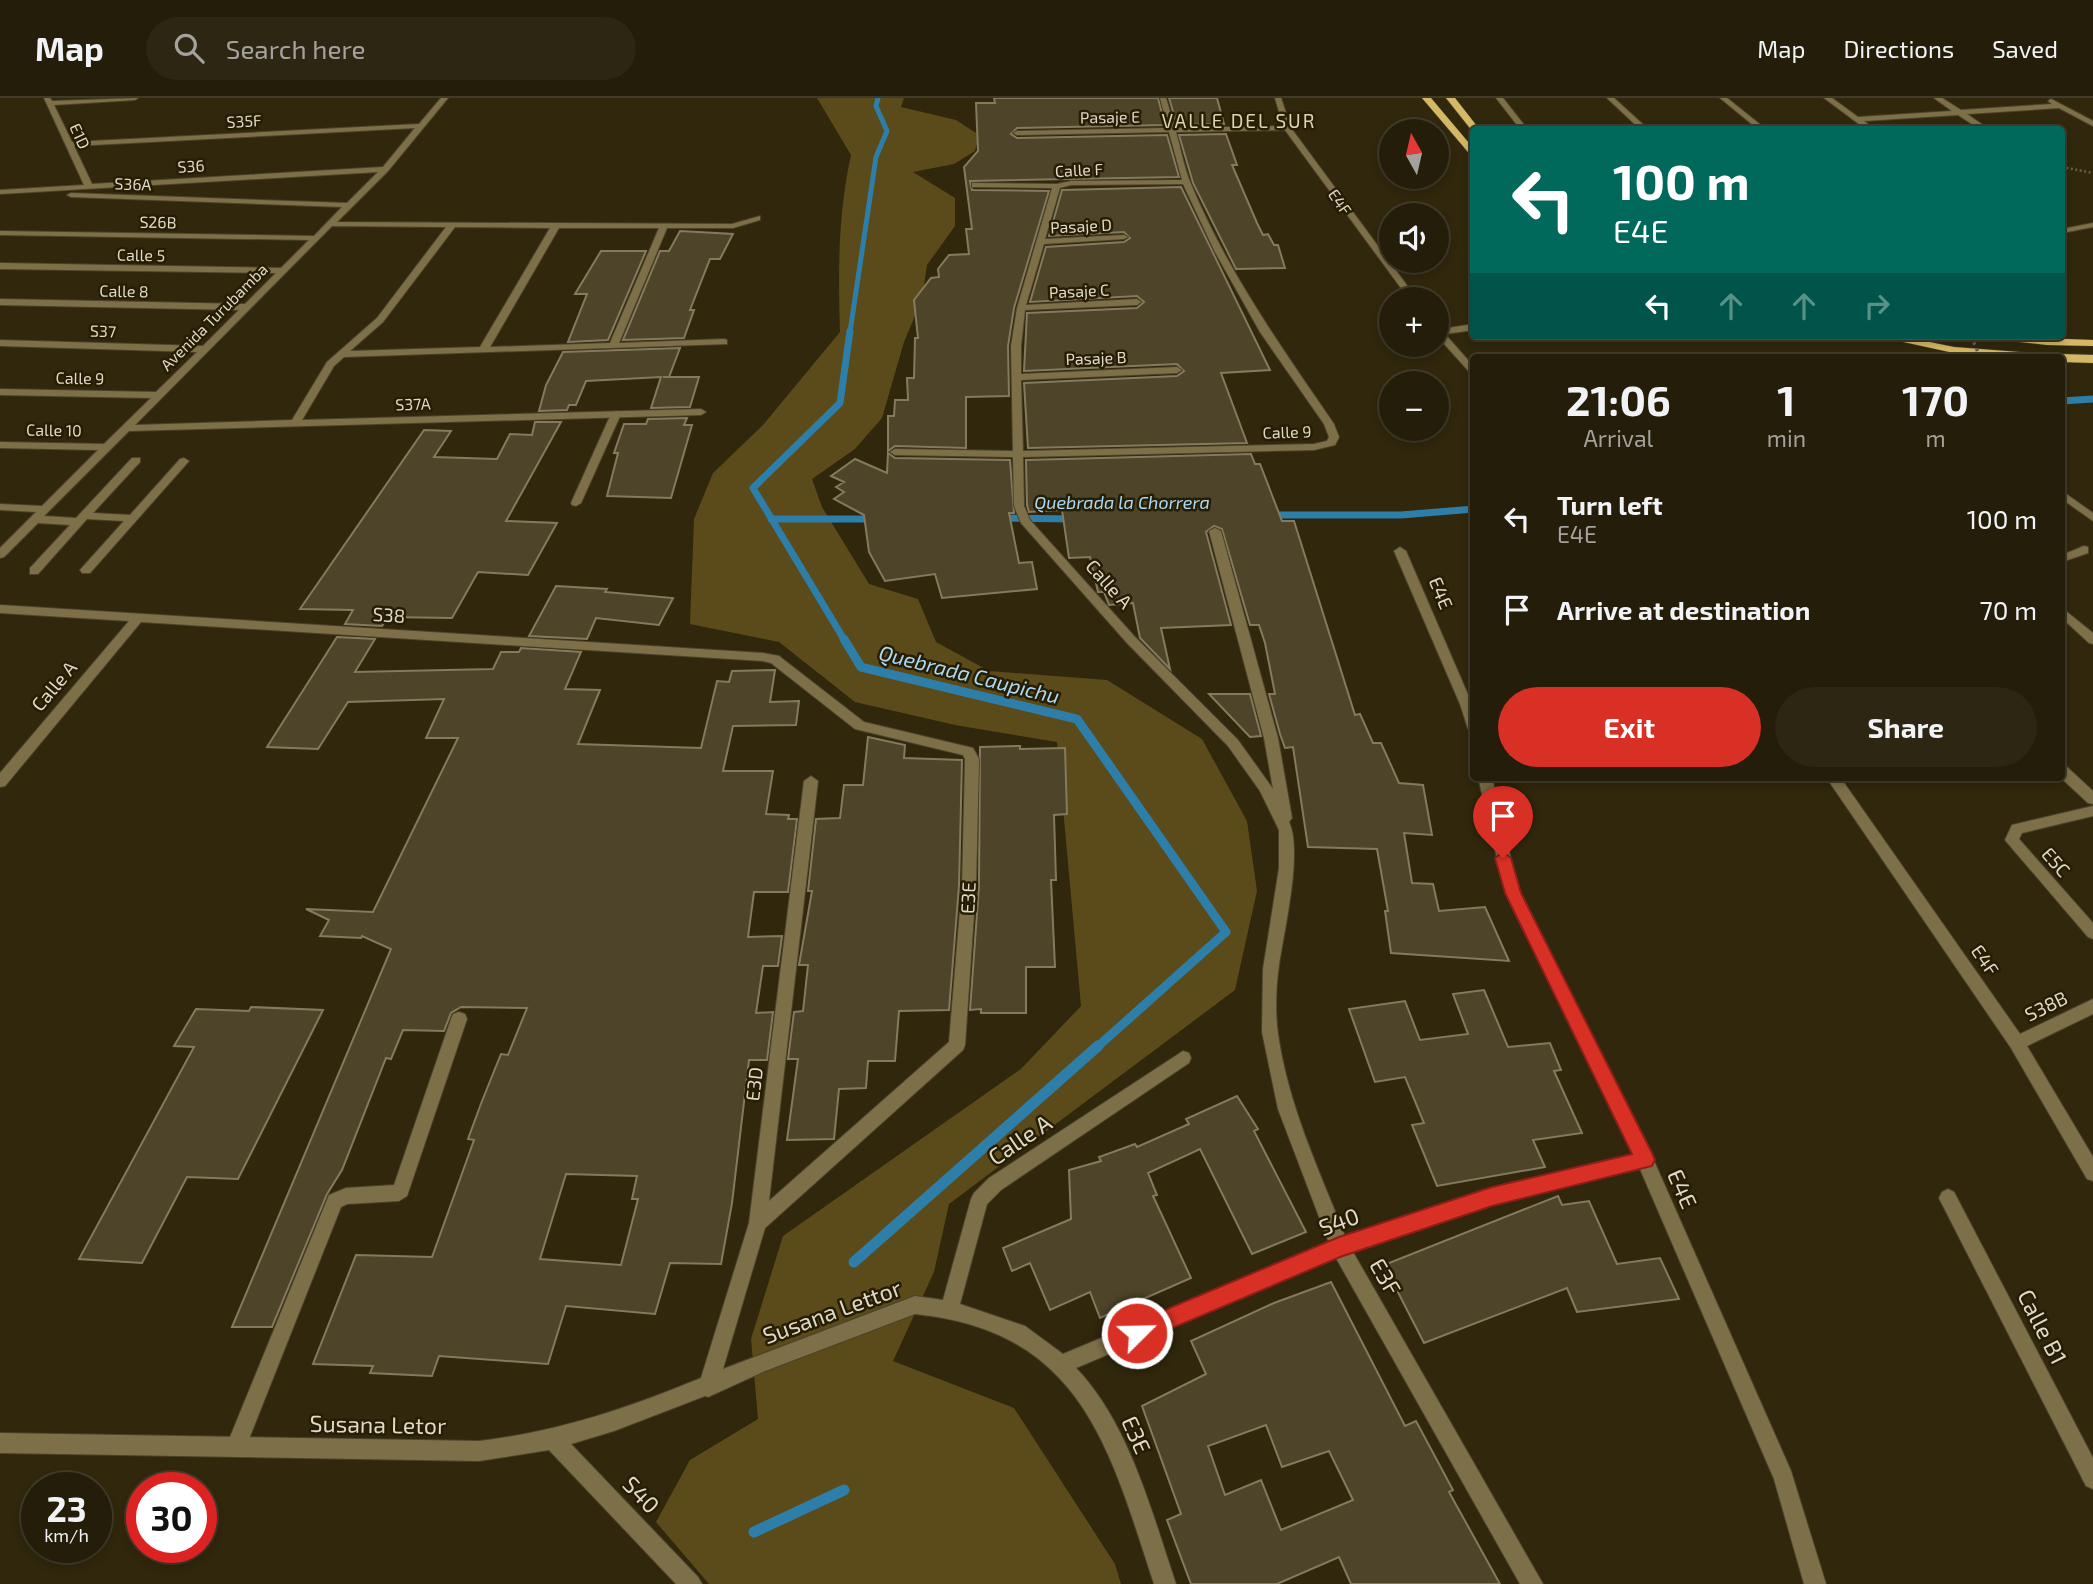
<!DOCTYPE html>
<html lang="en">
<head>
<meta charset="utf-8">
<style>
  :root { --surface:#241d09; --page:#2c2612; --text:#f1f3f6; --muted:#a3a29c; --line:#413b2a; --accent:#d93025 }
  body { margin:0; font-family:"Exo 2",sans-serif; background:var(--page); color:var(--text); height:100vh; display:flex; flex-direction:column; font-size:26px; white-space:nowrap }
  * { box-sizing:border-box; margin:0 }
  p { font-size:23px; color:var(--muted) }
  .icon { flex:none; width:38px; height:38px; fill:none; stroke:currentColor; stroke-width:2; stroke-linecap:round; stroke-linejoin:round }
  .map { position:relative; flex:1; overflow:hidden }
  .details { position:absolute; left:1470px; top:256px; width:595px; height:427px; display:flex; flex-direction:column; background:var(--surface); border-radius:7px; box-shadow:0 4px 10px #0003,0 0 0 2px var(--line) }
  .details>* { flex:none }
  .top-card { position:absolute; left:1470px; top:28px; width:595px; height:214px; border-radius:7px; box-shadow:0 4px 10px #0003,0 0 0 2px var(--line); background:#00695c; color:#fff; overflow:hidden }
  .needle { width:46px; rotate:352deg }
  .tools { position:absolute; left:1379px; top:21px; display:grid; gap:14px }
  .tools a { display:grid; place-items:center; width:70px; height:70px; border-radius:50%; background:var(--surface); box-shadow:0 4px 10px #0003,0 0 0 2px var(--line); font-size:35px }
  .speed { position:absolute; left:21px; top:1374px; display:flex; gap:14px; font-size:35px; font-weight:700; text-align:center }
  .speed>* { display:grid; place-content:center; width:91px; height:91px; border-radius:50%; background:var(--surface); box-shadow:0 4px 10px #0003,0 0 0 2px var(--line); line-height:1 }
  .speed small { font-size:18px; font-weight:400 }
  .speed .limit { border:10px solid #d22; background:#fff; color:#111 }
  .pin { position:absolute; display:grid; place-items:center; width:60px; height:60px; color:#fff; margin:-72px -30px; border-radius:50% 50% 50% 0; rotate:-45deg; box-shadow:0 0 7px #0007 }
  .pin .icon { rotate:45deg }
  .me { position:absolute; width:77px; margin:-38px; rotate:67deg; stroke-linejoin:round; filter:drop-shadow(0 0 5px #0008) }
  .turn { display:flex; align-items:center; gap:24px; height:147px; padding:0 28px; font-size:32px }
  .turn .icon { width:91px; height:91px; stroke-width:2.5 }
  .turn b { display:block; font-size:49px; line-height:60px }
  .lanes { display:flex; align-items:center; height:66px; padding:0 28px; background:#0003; justify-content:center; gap:35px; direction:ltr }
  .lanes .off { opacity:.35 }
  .eta { display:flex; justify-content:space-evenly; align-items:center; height:119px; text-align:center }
  .eta b { font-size:42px; font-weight:700; line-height:49px }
  .cta { display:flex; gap:14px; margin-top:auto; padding:14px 28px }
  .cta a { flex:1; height:80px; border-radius:42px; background:var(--accent); color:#fff; font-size:28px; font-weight:700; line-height:80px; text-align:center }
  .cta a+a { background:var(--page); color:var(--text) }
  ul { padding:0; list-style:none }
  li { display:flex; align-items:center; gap:21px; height:91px; padding:0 28px }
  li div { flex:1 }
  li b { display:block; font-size:26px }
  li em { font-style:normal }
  header { display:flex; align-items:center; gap:42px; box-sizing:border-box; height:98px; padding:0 35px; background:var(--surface); border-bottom:2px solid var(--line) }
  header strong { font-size:33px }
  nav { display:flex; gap:38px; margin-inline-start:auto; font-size:24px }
  .search { width:490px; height:63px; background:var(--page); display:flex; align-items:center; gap:18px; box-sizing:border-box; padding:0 24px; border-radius:38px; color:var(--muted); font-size:26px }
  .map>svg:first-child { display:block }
</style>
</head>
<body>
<header>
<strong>Map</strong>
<div class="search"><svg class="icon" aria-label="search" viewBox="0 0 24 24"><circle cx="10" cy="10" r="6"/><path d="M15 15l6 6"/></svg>Search here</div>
<nav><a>Map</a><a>Directions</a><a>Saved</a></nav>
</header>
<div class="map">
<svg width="2093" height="1486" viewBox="0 0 2093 1486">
  <rect width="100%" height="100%" fill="#30270c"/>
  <path fill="#5b4b1a" d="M817 0H904L901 9 956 22 979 37 975 53 954 66 913 74 955 100V128L927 167 922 201 904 244 882 320 855 351 812 381 822 409 869 486 918 501 936 544 989 573 1107 582 1202 641 1247 723 1257 793 1235 892 949 1106 934 1174 893 1263 1014 1310 1115 1466 1121 1486H709L656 1424 690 1362 758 1321 751 1241 783 1138 1021 971 1081 908 1057 644 955 627 855 604 779 544 690 526 694 421 713 375 763 327 840 234C838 174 838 116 851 57Z"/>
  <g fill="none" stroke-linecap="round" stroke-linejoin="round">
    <path stroke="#2d7fa9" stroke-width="5" d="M850 234 876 59 887 33 876 8 878 0"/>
    <path stroke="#2d7fa9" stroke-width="7" d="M2062 303 2093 301
      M1269 417H1401L1474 411
      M1000 420 1073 421
      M771 421H874
      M845 543 753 390 840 305 850 233"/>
    <path stroke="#2d7fa9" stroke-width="9" d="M844 541 861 569 1077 621 1226 834 1096 950"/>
    <path stroke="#2d7fa9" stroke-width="11" d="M854 1164 1098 948
      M754 1434 844 1392"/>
  </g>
  <path fill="#4d4429" stroke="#847a5d" stroke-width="2" fill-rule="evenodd" d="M994 0H1158L1165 27 1017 30 1011 36 1017 40 1167 37 1179 79 970 83 972 92 1049 93 1014 210 1008 248 1009 298 966 299V350L895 348 888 353V318H894L895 302H908L907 280H914L915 240H918L914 202 931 180 939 179 938 171 949 157 969 156 966 131H972L964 69 978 53 976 5H995Z
    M1169 0H1217L1224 26 1177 27Z
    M1226 36 1237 67H1232L1257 125 1263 137 1268 136 1274 147H1278L1285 170 1236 171 1193 85 1179 37Z
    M1181 89 1270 272 1221 275 1247 345 1028 350 1024 285 1177 278 1184 273 1177 266 1024 273 1027 215 1137 210 1144 204 1137 198 1030 204 1046 149 1124 144 1130 140 1124 134 1049 138 1062 92Z
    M680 133 733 136 720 161H710L690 212H694L684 240 623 242 660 153H669Z
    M601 153H646L608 242 568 244 587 196H575Z
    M680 250 669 279H663H699L690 309 651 310 661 279 586 283 576 307H569L567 312 539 313 546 287 563 254Z
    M687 320 684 327H692L671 400 607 398 618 355H614L624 326H646L648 321Z
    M535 324H561L506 423 557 425 528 477 478 474 452 520 388 519 382 528 345 526 353 512 300 511 424 332 451 333 434 359 497 361 510 336 532 337Z
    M888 355 895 360 1010 362 1014 415H1009L1019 465 1032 464 1037 491 942 500 935 476 885 483 869 454 864 417 834 401 844 394 836 389 844 384 831 378 855 361 887 375Z
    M1251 356 1255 366H1260L1282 423H1294L1355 617 1360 616 1373 645H1381L1399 685 1423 687 1432 737 1404 735 1412 785 1433 786 1439 813 1485 809 1509 863 1391 855 1385 813H1388L1377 751 1308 749 1293 649 1285 650 1280 636 1269 596H1275L1265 545 1259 527H1250L1222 431 1214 428 1206 434 1231 527 1161 530 1170 571 1140 540 1133 505 1109 507 1104 494H1098L1090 459 1069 460 1062 412 1029 414 1027 407 1026 362Z
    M556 488 607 491 605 494 673 500 659 527 596 520 587 541 529 538Z
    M337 539 375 541 355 574 493 571 501 554H519L521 550 581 554 565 591 600 592 578 646 701 650 717 583 729 584 732 573 775 572 770 604 799 603 796 627 733 628 723 673H773L766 716 789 717 788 721H797L788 794H754L748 839 782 838 778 868H763L756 915 773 914 767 962H749L732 1105 721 1166 670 1165 655 1216 566 1208 548 1266 439 1258 432 1278 370 1275 373 1268 313 1266 356 1157 432 1159 474 1042 468 1041 482 1003 501 956 508 957 527 910 461 909 451 915 444 933 403 932 391 961 386 960 342 1072 327 1096 272 1229H232L391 851 362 838 361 840 320 838 329 822 306 811 373 814 458 640H426L444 601 348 604 318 651 267 649ZM566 1076 637 1078 632 1101H638L621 1167 540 1161Z
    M1209 596H1250L1261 638 1250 639Z
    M868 639 905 647 904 660 962 662 959 788 949 912 899 913 895 963H868L866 990 839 991 834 1041 787 1042 798 961H788L794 914 803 913 808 867H799L812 793H808L816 721 840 720 844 687H863Z
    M1020 648V651L1065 650 1067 716 1054 717 1056 782H1051L1055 869H1026V915H981V911L970 912 979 788 980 649Z
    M1484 892 1508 949 1550 945 1561 972 1554 973 1582 1035 1533 1042 1545 1069 1437 1088 1412 1027 1424 1025 1405 979 1375 984 1349 911 1405 903 1420 942 1468 936 1453 896Z
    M251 909 323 912 238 1081 187 1079 142 1165 79 1161 194 949 174 948 196 911 249 913Z
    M1237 998 1258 1031 1254 1033 1306 1134 1252 1156 1200 1051 1148 1075 1157 1097 1153 1098 1191 1180 1100 1220 1090 1194 1050 1212 1030 1165 1012 1173 1003 1150 1071 1121 1069 1072 1101 1063 1099 1059 1135 1046 1137 1049 1189 1026 1186 1021Z
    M1558 1098 1562 1107 1589 1103 1617 1166 1660 1160 1679 1201 1577 1214 1567 1190 1424 1245 1384 1167Z
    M1331 1184 1405 1328 1416 1323 1453 1392 1449 1394 1500 1486H1351L1339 1459 1277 1486H1191L1167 1422 1181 1416 1142 1308 1206 1276 1191 1243 1274 1205ZM1266 1327 1282 1369 1329 1353 1353 1402 1281 1432 1261 1382 1225 1397 1208 1348Z"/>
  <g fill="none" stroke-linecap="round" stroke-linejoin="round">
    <g stroke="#4c432a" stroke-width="2">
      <path id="lane" d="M616 313 621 316 581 405 576 408 572 407 571 405 611 316Z
        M459 914 465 916 467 921 407 1098 399 1103 347 1106 341 1109 243 1356 236 1359 229 1356 226 1349 329 1097 346 1090 394 1087 451 921 453 916Z"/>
    </g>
    <g stroke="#4c432a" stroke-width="2">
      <path id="street" d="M44 0H50L52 3 138 0 135 2 54 7 72 44 419 26 441 0H448L388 73 337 124 732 126 760 118V122L733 130H667L619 245 724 241 727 242V246L344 259 334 268 302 322 701 311 706 314 701 317 129 333 44 418 76 420 132 360H140V364L93 415 130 417 180 361 184 360 189 363 90 475H82L80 472 124 423 87 421 38 476H30V470L70 427 38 425 4 459 0 460V450L36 414 0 412V406L42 408 98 352 0 350V344L104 346 151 300 0 297V291L156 294 197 254 0 248V242L203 248 239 212 0 207V201L245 206 276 175 0 171V165L281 170 309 142 0 137V133L314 138 342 109 71 99 67 97 71 95 347 105 378 74 0 96V92L84 87ZM415 30 383 69 92 86 74 48ZM332 128 446 129 377 220 327 264 292 322 135 327ZM455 129 550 130 480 249 350 253 383 224ZM559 130H659L610 245 490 249Z
        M1160 0H1166L1175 30 1283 28 1275 0H1281L1291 30 1417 201H1409L1285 32 1176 34C1181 51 1184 70 1191 86 1227 173 1281 249 1334 326L1339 339 1335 347 1314 352 1023 359 1024 408 1030 422 1135 539 1238 642 1273 691 1264 640 1209 433 1215 430 1221 433 1278 640 1292 720 1289 724C1303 753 1284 833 1279 867 1276 888 1275 915 1278 936 1288 1007 1319 1072 1345 1138L1492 1090 1634 1057 1503 787 1478 679H1492L1517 787 1651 1056 1791 1373 1826 1486H1804L1774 1381 1640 1071 1492 1106 1353 1154 1543 1486H1520L1336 1160 1076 1270C1129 1325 1152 1415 1176 1486H1154C1109 1349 1082 1233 915 1216L765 1273 708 1299 705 1298 614 1333 571 1346 698 1479 702 1486H676L549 1352 479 1363 0 1355V1335L479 1343C557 1334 629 1310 701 1280L749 1125 804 683 811 678 818 683 769 1103 949 944 962 788 965 661 963 657 855 631 771 565 763 563 141 524 5 688 0 689V675L129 523 0 515V507L763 555 779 558 864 624 973 650 979 661 976 788 965 947 963 952 765 1130 723 1271 915 1198 943 1202 971 1101 974 1095 989 1080 1183 953 1189 955 1191 960 1189 965 1001 1092 987 1106 960 1206 1025 1228 1063 1256 1329 1145 1278 1011 1262 934 1263 871 1279 770V732L1260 693 1228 648 1127 545 1021 425 1014 408 1013 359 895 357 890 354 895 351 1013 353 1011 248 1017 210 1052 90 975 89H972V85L1057 86 1071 83 1182 82 1169 34 1017 37 1013 35 1017 33 1168 30ZM1183 86 1215 154 1260 234 1324 326 1329 339 1327 343 1314 346 1023 353 1021 282 1177 275 1182 272 1177 269 1021 276V248L1025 212 1137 207 1141 204 1137 201 1026 207 1044 146 1124 141 1128 139 1124 137 1045 141 1060 90 1071 87Z
        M1496 0H1503L1528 32H1521Z
        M1607 0H1614L1649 32H1641Z
        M1720 0H1727L1767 32H1759Z
        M1824 0H1832L1858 19 1952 13 1934 0H1942L1961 12 2052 6 2048 3 2051 1 2093 23V28L2059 10 1967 16 1990 32H1981L1958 17 1864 23 1875 32H1867Z
        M2093 125V129L2062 135V131Z
        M1474 226V232L1445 236 1474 269V279L1437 238V229L1441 231Z
        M2062 393 2093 415V423L2062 401Z
        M2084 448 2088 449V455L2062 464V457Z
        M1400 449 1406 453 1472 606 1474 636 1468 631 1460 606 1394 453Z
        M2062 510 2093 535V546L2089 545 2062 520Z
        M2062 668 2067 669 2093 693V706L2088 705 2060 679Z
        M1826 679H1840L2020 936 2093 901V916L2027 948 2093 1059V1083L2087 1081 2011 950Z
        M2093 708V718L2022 735 2019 741 2093 825V841L2088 839 2005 742 2012 727Z
        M1948 1091 1954 1094 2093 1360V1391L2086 1388 1942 1106 1939 1100 1942 1094Z"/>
    </g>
    <g stroke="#4c432a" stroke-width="1">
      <path id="primary" d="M1422 0H1431L1474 51V61Z
        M1446 0H1455L1480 32 1473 34Z
        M1876 238H1900L1954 249 2032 255 2038 259 1954 255Z
        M1986 238 2093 242V248L2047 247 1992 241Z
        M2093 257V265L2062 264V259H2057L2062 256Z"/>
    </g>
    <path stroke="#675f48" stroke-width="2.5" stroke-dasharray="2 2.5" stroke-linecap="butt" d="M2062 69 2093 75"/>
    <use href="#lane" fill="#7d7049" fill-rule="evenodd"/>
    <use href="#street" fill="#7d7049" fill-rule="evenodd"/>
    <use href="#primary" fill="#d4b865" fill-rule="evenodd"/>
    <path stroke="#675f48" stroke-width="3.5" stroke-dasharray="2.5 4.5" stroke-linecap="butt" d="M1971 238 1980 259"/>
  </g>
  <path fill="#d93025" stroke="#8d1f18" stroke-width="2" d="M1503 754 1511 760 1521 795 1652 1055 1655 1062 1652 1068 1492 1108 1340 1159 1137 1245 1129 1242 1126 1235 1129 1227 1339 1139 1492 1089 1632 1056 1505 795 1495 760Z"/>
  <g text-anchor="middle" stroke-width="5" stroke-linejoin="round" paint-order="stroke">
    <g font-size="16" fill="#ded9c9" stroke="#261d03">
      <text transform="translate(1110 19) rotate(-1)" y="6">Pasaje E</text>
      <text transform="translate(244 23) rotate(-3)" y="6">S35F</text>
      <text transform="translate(80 38) rotate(65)" y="6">E1D</text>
      <text transform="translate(191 68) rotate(-3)" y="6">S36</text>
      <text transform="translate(1079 72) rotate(-3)" y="6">Calle F</text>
      <text transform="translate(133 86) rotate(2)" y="6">S36A</text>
      <text transform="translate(1340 104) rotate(55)" y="6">E4F</text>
      <text transform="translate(158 124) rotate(1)" y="6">S26B</text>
      <text transform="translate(1081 128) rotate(-3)" y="6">Pasaje D</text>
      <text transform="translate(141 157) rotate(1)" y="6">Calle 5</text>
      <text transform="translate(124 193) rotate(1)" y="6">Calle 8</text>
      <text transform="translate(1079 193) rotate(-3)" y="6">Pasaje C</text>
      <text transform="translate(214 219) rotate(-45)" y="6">Avenida Turubamba</text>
      <text transform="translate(103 233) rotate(2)" y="6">S37</text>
      <text transform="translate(1096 260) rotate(-2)" y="6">Pasaje B</text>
      <text transform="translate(80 280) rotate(1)" y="6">Calle 9</text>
      <text transform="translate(413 306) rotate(-2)" y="6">S37A</text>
      <text transform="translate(54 332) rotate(1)" y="6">Calle 10</text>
      <text transform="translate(1287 334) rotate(-2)" y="6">Calle 9</text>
    </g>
    <g font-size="18" font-style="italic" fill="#abdaf7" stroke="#261d03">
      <text x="1122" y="411">Quebrada la Chorrera</text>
    </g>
    <g font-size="19" letter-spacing="2" fill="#ddd2b3" stroke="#261d03">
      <text x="1239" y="30">VALLE DEL SUR</text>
    </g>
    <g font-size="19" fill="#ded9c9" stroke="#261d03">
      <text transform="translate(1109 486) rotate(48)" y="7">Calle A</text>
      <text transform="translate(1441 495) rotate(67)" y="7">E4E</text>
      <text transform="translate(389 517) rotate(4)" y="7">S38</text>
      <text transform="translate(54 588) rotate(-50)" y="7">Calle A</text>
      <text transform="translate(2056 764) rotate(49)" y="7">E5C</text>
      <text transform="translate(968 800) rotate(-87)" y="7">E3E</text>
      <text transform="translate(1985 862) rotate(55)" y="7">E4F</text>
      <text transform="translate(2046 908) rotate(-26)" y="7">S38B</text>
      <text transform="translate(754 986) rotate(-83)" y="7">E3D</text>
    </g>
    <g font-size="21" font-style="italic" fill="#abdaf7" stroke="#261d03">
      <text transform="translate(969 577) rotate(14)" y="7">Quebrada Caupichu</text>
    </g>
    <g font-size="23" fill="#ded9c9" stroke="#261d03">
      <text transform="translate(1020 1042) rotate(-34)" y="8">Calle A</text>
      <text transform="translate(1682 1091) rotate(66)" y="8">E4E</text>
      <text transform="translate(1339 1124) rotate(-20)" y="8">S40</text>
      <text transform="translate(1385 1179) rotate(60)" y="8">E3F</text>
      <text transform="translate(832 1214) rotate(-20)" y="8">Susana Lettor</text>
      <text transform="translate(2042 1229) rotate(63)" y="8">Calle B1</text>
      <text transform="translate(378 1327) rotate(1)" y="8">Susana Letor</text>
      <text transform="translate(1136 1337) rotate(66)" y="8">E3E</text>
      <text transform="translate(641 1397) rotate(46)" y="8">S40</text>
    </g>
  </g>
</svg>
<div class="tools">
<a><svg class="needle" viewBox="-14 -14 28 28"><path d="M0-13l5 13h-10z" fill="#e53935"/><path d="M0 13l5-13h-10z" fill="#a3a29c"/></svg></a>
<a><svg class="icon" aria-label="sound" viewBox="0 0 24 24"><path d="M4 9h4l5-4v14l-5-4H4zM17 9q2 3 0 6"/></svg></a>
<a>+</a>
<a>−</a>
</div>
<div class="speed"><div>23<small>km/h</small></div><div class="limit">30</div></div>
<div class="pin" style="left:1503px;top:760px;background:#d93025"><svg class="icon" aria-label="arrive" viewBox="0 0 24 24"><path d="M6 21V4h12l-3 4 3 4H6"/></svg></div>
<svg class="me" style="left:1137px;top:1235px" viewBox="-20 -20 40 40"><circle r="17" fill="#d93025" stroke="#fff" stroke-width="3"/><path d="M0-11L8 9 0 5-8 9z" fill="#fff"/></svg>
<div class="top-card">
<div class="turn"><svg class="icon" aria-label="left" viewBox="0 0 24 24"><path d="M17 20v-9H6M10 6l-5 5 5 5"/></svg><div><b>100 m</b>E4E</div></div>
<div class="lanes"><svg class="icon" aria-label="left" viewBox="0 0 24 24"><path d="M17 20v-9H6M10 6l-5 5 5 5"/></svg><svg class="icon off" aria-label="ahead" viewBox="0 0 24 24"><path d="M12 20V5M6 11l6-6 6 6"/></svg><svg class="icon off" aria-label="ahead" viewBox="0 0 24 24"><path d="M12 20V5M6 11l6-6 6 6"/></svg><svg class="icon off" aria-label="right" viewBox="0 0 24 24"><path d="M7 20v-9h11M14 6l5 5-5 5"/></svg></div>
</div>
<section class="details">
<div class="eta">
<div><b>21:06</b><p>Arrival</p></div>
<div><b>1</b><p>min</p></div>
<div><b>170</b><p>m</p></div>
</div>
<ul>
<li><svg class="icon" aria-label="left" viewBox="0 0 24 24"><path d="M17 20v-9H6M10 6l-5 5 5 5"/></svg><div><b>Turn left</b><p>E4E</p></div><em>100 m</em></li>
<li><svg class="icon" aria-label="arrive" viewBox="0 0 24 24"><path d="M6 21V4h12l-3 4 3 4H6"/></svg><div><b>Arrive at destination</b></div><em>70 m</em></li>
</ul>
<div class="cta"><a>Exit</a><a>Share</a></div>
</section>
</div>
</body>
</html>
